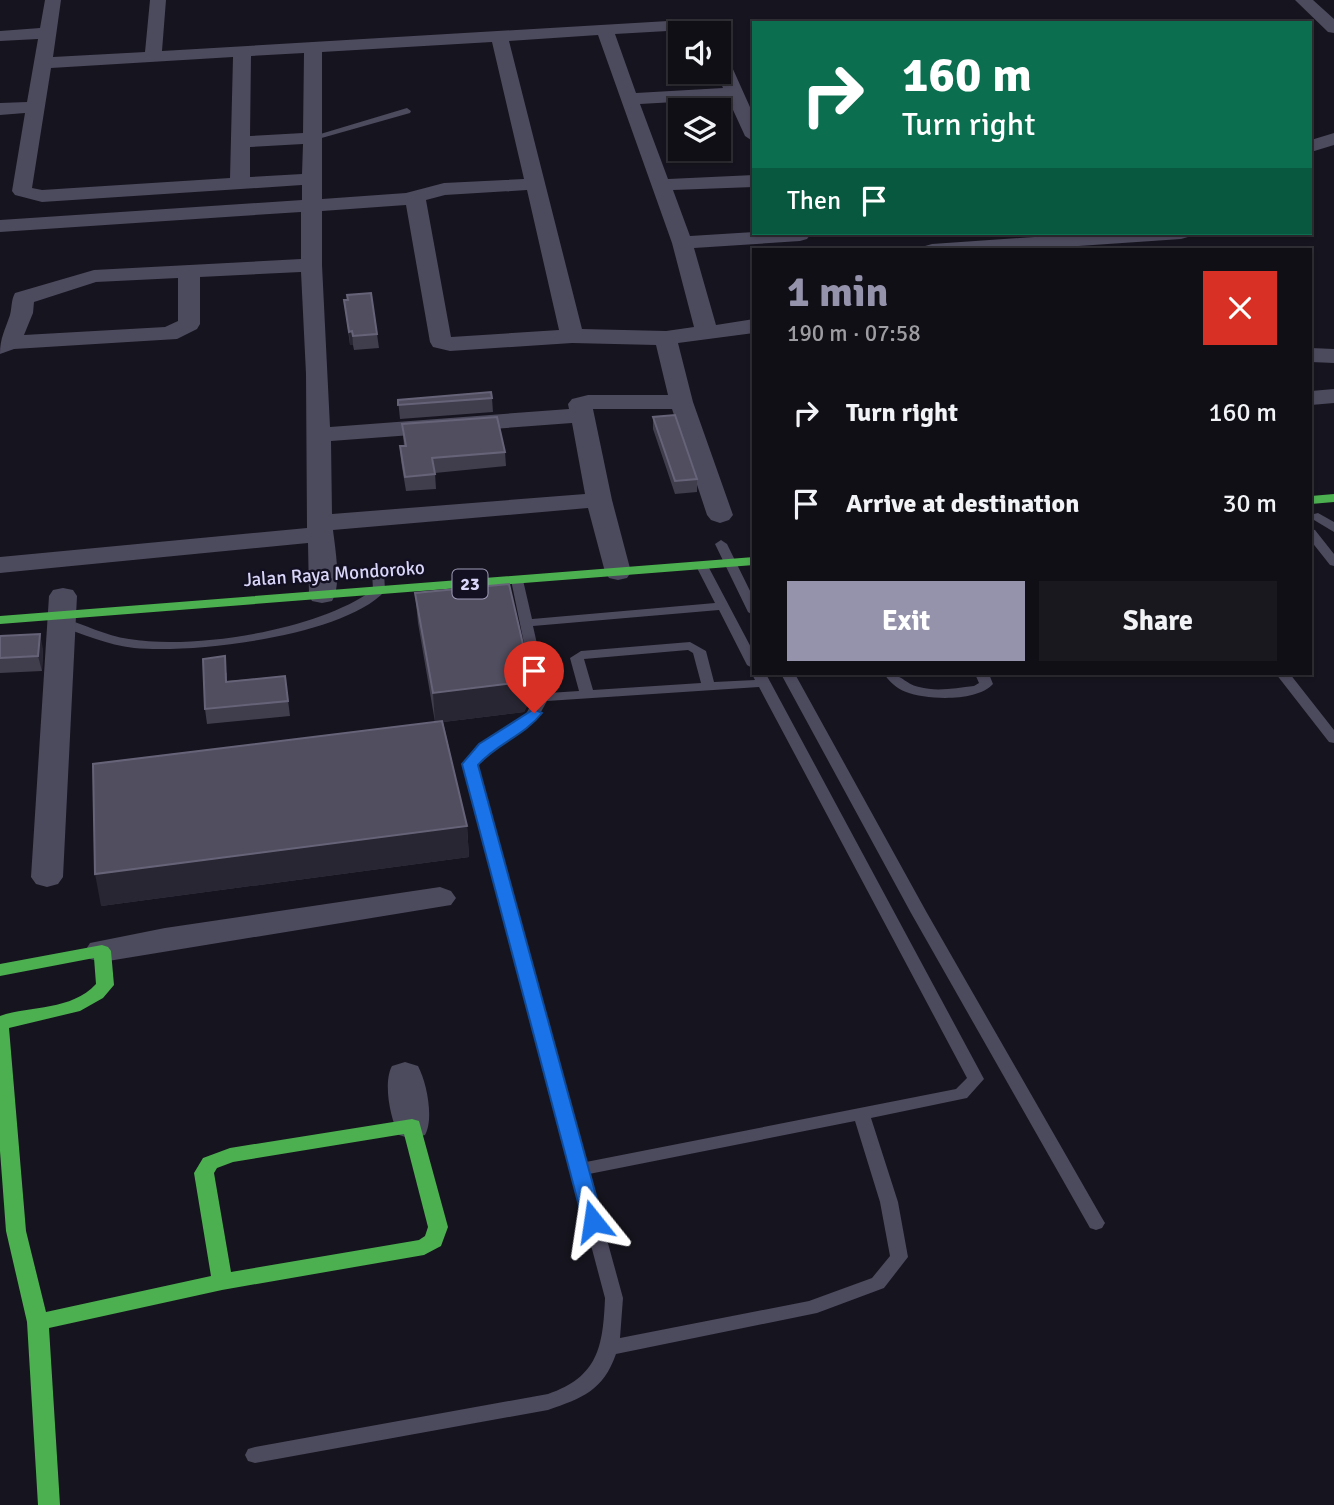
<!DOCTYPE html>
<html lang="en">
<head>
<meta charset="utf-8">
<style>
  :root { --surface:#100f16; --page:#19181f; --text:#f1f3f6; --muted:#9c9ca1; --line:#302f35; --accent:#9592ac }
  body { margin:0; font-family:Signika,sans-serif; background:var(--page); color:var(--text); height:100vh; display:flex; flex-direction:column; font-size:26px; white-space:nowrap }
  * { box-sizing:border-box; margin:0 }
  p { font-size:23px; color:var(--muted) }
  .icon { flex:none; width:38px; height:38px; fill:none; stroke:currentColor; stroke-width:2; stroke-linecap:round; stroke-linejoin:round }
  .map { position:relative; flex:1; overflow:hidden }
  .details { position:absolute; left:752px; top:248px; width:560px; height:427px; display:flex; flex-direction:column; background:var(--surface); border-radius:0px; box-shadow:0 2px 5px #0004,0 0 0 2px var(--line) }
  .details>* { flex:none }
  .top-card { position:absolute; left:752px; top:21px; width:560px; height:214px; border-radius:0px; box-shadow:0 2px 5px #0004,0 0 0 2px var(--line); background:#0b6e4f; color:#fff; overflow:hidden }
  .controls { position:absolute; left:668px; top:21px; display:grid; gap:14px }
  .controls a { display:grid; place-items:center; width:63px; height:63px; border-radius:0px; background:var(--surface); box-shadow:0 2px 5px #0004,0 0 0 2px var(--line); font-size:35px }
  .pin { position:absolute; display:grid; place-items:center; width:60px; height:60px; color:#fff; margin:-72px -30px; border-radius:50% 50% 50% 0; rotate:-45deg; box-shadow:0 0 7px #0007 }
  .pin .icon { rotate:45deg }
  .me { position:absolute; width:77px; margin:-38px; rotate:345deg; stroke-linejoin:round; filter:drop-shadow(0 0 5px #0008) }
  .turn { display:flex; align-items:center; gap:24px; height:147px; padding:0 35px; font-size:32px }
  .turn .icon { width:91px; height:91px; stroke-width:2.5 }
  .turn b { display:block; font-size:49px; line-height:60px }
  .then { display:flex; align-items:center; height:66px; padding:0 35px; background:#0003; gap:14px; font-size:26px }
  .round { display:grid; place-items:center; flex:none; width:74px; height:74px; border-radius:0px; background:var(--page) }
  .headline { display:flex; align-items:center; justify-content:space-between; height:119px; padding:0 35px }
  h1 { font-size:42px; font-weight:700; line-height:52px; color:var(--accent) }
  .action { display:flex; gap:14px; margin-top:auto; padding:14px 35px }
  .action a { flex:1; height:80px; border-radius:0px; background:var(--accent); color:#fff; font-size:28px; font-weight:700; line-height:80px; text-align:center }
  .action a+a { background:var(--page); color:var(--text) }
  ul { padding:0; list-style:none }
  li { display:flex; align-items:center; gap:21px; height:91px; padding:0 35px }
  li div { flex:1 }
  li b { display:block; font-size:26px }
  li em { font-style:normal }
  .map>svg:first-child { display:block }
</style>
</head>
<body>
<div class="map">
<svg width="1334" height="1505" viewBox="0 0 1334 1505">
  <rect width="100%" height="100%" fill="#16141e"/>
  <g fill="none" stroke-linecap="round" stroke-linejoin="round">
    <path fill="#4c4a5d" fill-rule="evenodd" d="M407 108 411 111 410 113 311 141 307 138Z
      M1318 513 1334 522V532L1314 520 1312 517 1314 514Z
      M1311 529 1315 530 1334 554V566L1330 565 1311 541Z
      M721 540 727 544 754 599V616L748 612 715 544Z
      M702 562 708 566 754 653V669L747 665 719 610 533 626 548 693 579 691 570 658 581 651 690 642 706 651 714 682 755 680 752 674 754 671V674H766L984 1079 967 1098 871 1118 898 1202 908 1257 884 1288 817 1313 616 1354C603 1391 582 1398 548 1410L255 1463 248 1461 245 1455 248 1449 255 1447 548 1394C598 1377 603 1347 605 1298L463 764 479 745 526 714 535 697 511 580 513 577H521L523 580 532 619 715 603 696 566ZM688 650 693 653 701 683 593 690 584 659ZM759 687 967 1078 956 1089 586 1162 477 764 489 751 537 719 547 701ZM855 1121 880 1202 890 1256 872 1278 809 1301 620 1338 623 1298 589 1174Z
      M378 567 384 571 385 591C344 636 194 654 134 648 108 645 82 634 57 625L56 622 62 618C85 624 105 636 129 639 195 650 318 630 373 590L372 571Z
      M781 674H795L927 913 1102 1218 1105 1223 1102 1228 1096 1230 1090 1228 911 913Z
      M884 674C902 673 903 683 919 687 937 692 956 688 974 686L979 683 975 674H989L993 684C977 702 927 700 906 692 896 688 890 682 884 674Z
      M1276 674H1290L1334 730V743L1329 742Z"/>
    <path fill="#4c4a5d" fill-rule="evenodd" d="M45 0H61L53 57 145 52 150 0H166L162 51 685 20 707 23 716 33 685 30 615 34 636 93 723 88 716 72H719V53L728 58 754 116V142L745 136 728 99 640 104 668 179 754 175V187L673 190 690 236 754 232 809 233 810 235 807 239 800 241 694 248 716 325 754 319V333L678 343 693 402 733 515 729 520 720 523 711 520 707 515 672 409H593L612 500 631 572 627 578 618 580 609 578 605 572 588 508 333 530C335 547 342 586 332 601L322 603 312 601 309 595 308 543 0 573V557L307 528 306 374 301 272 200 277V324L197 329 177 339 14 349 0 354C0 338 5 330 10 315 12 307 11 300 15 293L94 270 301 259V212L0 232V220L302 200V185L42 202 15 195 12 191 25 113 0 115V103L27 102 38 39 0 41V31L40 28ZM598 35 672 243 694 327 666 331 582 329 509 41ZM492 42 524 179 444 183 406 193 322 199V52ZM304 53 303 133 250 136 251 56ZM233 57 230 178 42 190 32 188 51 68ZM303 144 302 174 250 177V147ZM527 190 559 330 451 337 426 200 445 195ZM406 205 430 342 433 347 450 351 572 343 656 345 668 395H588L572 399 568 404 569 409 330 427 322 265V211ZM178 278V321L165 327 24 335 33 313 34 302 96 282ZM572 423 585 494 332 514 331 441Z
      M1295 0H1313L1334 19V33L1328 32Z
      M1334 133V145L1311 152V140Z
      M1093 233H1191L1188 237 1181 239 1020 250H922L925 246 932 244Z
      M1311 348 1334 349V363L1311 362Z
      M1334 389V403L1311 405V391Z
      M63 588 73 590 77 596 63 877 58 884 47 887 36 884 31 877 49 596 53 590Z
      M440 887 451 891 456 898 451 905 102 962 90 959 85 951 90 943 165 928Z
      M405 1062 418 1066C427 1083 434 1119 425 1135L412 1139 399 1135C390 1119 383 1082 392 1066Z"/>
    <path fill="#4caf50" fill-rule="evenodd" d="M1334 494V502L1311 504V496Z
      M754 557V565L0 624V616Z
      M102 945 108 947 111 951 114 985 103 998 80 1011 9 1028 26 1231 46 1312 211 1276 194 1173 203 1158 230 1148 412 1119 419 1121 448 1227 441 1246 424 1255 222 1290 49 1328 60 1505H38L27 1322 6 1231 0 1151V1016C32 1005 71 1011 96 984L94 958 0 976V964ZM404 1134 428 1227 425 1236 419 1240 231 1272 214 1173 217 1168 233 1162Z"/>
  </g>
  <path fill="#403d4d" d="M344 300 377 334 379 348 354 350 353 345H350Z
    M492 398 493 412 400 419 398 400Z
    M653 417 697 479V492L675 494 653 429Z
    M402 424 505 452 506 466 435 473 436 489 406 491 401 461 400 446H404Z
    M415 593 530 700 524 712 443 722 467 826 469 857 101 906 435 722 418 623Z
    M0 636 43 649 42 671 0 673Z
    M227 672V681L285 676 290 716 207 724 205 709Z"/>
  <path fill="#282632" d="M352 331 353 345H350L349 332Z
    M40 634 43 649 42 671 38 656Z
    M529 670 530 700 524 712 435 723 433 693Z
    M467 826 469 857 101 906 95 874Z"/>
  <path fill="#504e5f" stroke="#666378" stroke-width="2" d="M371 293 377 334 353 336 352 331 349 332 344 300H348L347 295Z
    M491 392 492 398 398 405V400Z
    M675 415 697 479 675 481 653 417Z
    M497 417 505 452 432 458 435 474 405 477 400 446H406L402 424Z
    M509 584 529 670 523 682 433 693 415 593Z
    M40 634 38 656 0 658V636Z
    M225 656 226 682 285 676 288 701 205 709 203 659Z
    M442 721 467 826 95 874 93 764Z"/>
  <path fill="#1a73e8" stroke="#114b97" stroke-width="2" d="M534 709 542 713C524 736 496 744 478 765L603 1221 600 1227 593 1229 586 1227 583 1221 462 764 479 744Z"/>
  <g text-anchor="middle" stroke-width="5" stroke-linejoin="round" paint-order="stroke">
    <rect fill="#131121" stroke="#9e9bb8" stroke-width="2" x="452.5" y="569.5" width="35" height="29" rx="5"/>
    <g font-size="18" font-weight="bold" fill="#dad6f9">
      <text x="470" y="590">23</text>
    </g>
    <g font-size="19" fill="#dad6f9" stroke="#131121">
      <text transform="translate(334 573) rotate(-4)" y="7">Jalan Raya Mondoroko</text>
    </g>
  </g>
</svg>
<div class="controls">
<a><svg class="icon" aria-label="sound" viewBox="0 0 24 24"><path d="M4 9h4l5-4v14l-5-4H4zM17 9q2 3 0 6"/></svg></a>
<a><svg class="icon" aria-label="layers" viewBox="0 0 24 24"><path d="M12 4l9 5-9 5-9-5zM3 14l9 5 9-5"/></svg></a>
</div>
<div class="pin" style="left:534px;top:713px;background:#d93025"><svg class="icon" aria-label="arrive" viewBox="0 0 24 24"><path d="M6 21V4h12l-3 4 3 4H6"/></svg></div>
<svg class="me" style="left:593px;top:1221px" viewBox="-20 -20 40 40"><path d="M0-17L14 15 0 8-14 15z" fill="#1a73e8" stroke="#fff" stroke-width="4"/></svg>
<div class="top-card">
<div class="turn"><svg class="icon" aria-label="right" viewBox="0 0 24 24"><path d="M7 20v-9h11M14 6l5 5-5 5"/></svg><div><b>160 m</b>Turn right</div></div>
<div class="then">Then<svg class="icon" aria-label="arrive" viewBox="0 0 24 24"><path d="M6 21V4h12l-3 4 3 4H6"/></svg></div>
</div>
<section class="details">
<div class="headline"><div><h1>1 min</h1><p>190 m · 07:58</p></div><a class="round" style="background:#d93025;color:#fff"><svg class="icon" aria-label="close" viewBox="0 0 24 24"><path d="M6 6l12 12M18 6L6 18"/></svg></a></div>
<ul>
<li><svg class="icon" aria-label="right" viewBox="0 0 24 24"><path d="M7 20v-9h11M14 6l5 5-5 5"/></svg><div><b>Turn right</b></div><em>160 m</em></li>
<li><svg class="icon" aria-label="arrive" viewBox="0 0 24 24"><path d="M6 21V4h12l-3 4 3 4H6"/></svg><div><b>Arrive at destination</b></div><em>30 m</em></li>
</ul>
<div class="action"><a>Exit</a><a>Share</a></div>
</section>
</div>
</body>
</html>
